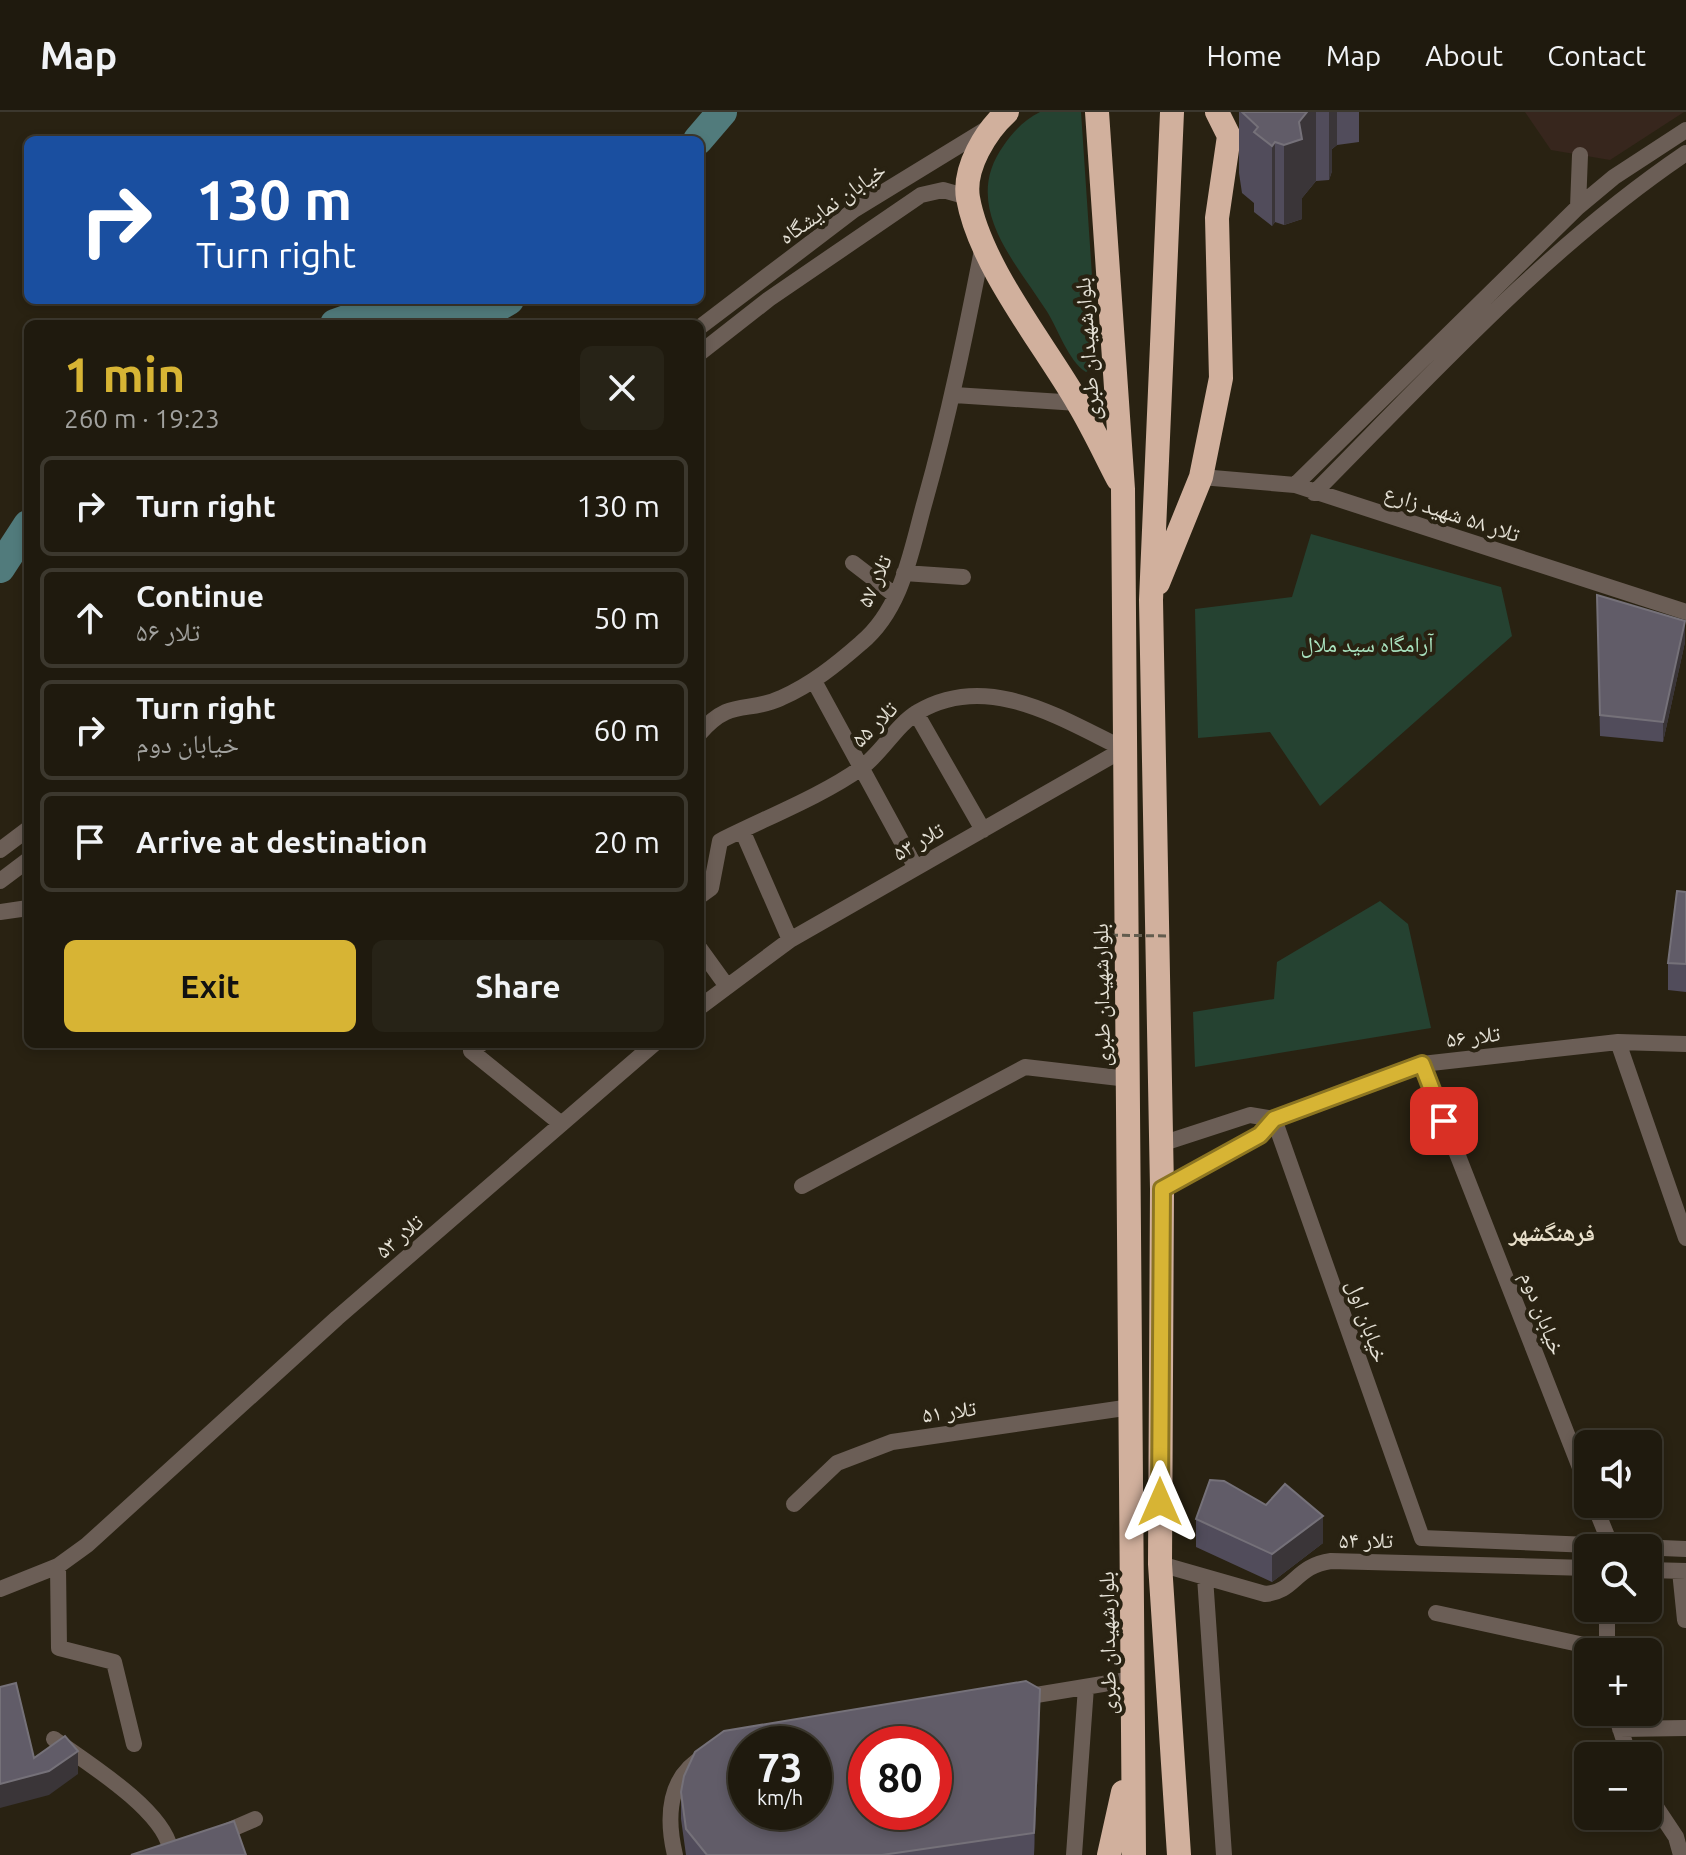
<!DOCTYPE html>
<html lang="en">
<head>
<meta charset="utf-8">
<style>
  :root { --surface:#1f1a0e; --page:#272317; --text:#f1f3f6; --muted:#a1a19e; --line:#3c382e; --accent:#d7b434 }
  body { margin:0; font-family:Ubuntu,"Noto Naskh Arabic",sans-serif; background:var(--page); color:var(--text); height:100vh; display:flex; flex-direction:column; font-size:30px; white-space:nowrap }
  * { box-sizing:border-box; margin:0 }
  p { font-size:26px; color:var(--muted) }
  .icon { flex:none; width:44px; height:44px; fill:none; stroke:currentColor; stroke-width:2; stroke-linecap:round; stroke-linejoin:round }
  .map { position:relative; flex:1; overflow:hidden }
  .panel { position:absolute; left:24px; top:208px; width:680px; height:728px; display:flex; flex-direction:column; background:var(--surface); border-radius:12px; box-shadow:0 4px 12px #0003,0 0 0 2px var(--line) }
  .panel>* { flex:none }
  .top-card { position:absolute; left:24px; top:24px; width:680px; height:168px; border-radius:12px; box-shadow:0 4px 12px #0003,0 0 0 2px var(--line); background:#1a4fa0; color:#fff; overflow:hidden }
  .tools { position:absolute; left:1574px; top:1318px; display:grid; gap:16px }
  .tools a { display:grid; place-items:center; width:88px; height:88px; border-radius:12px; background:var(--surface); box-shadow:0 4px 12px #0003,0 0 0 2px var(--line); font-size:40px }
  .speed { position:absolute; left:728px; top:1614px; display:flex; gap:16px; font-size:40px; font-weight:700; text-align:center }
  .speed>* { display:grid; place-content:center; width:104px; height:104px; border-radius:50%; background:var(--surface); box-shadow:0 4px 12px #0003,0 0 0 2px var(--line); line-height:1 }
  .speed small { font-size:20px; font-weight:400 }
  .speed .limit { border:12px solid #d22; background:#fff; color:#111 }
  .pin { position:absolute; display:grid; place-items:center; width:68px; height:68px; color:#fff; margin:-34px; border-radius:16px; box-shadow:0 4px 12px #0006 }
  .me { position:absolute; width:88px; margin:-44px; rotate:0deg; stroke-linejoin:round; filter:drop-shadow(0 0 6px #0008) }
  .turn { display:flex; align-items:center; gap:28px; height:168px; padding:0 40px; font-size:36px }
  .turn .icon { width:104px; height:104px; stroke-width:2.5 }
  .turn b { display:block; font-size:56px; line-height:68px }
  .round { display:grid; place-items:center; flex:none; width:84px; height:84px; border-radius:12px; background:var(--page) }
  .summary { display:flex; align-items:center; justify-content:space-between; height:136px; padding:0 40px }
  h1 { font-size:48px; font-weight:700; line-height:60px; color:var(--accent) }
  .action { display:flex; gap:16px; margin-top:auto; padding:16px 40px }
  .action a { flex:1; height:92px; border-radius:12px; background:var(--accent); color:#111; font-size:32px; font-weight:700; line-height:92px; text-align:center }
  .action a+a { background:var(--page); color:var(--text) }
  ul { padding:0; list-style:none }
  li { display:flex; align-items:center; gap:24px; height:100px; margin:0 16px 12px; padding:0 24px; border:4px solid var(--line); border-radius:12px }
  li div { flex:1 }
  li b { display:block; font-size:30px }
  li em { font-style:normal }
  header { display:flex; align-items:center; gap:48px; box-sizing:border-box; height:112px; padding:0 40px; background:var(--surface); border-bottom:2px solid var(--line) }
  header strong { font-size:38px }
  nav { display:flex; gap:44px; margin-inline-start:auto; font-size:28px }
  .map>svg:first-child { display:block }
</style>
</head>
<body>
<header>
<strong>Map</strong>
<nav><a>Home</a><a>Map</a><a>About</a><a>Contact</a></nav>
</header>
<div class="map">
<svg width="1686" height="1743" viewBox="0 0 1686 1743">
  <rect width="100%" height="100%" fill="#292212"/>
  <path fill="#37261d" d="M1525 0H1684L1610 48 1551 38Z"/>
  <path fill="#254231" d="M1040 0H1081L1098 253 1086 260C1068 249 1058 216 1046 198 1013 147 961 92 1004 33 1013 19 1026 7 1040 0Z
    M1311 422 1501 475 1512 524 1320 694 1270 620 1198 626 1195 497 1292 485Z
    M1380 789 1408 812 1431 916 1195 955 1193 900 1274 887 1277 850Z"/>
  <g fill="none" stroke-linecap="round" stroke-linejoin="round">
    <path stroke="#517b7c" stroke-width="30" d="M698 28 722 0
      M335 212 366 201 497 195 509 188
      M0 456 28 413"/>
    <path stroke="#625c4e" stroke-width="3" stroke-dasharray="8 4" stroke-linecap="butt" d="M1098 823 1099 833H1106"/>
    <path stroke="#6b5e56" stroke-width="16" d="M1578 95 1580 43
      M700 215 854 98 988 16
      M700 241 769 187 921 83 943 78 968 85
      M954 283 1078 291
      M1201 365 1295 373 1686 500
      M1295 373 1578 95 1614 65 1686 18
      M1314 381C1432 262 1547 135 1686 41
      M853 451 896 484
      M904 461 963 465
      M814 569 916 756
      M916 601 983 718
      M700 621C731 585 747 602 781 586 811 573 837 552 861 531 903 496 911 438 925 389 949 304 966 220 983 133
      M742 718 790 828
      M0 738 28 717
      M0 769 28 748
      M700 784 711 776 720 729C763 707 822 684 861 656 882 641 896 613 918 600 988 559 1060 606 1124 637
      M0 800 28 796
      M700 837 726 873
      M700 895 790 828 1124 637
      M1618 930 1686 1126
      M481 932 471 939 560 1011
      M1422 952 1588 1376
      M1274 1007 1422 1426 1686 1437
      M1161 1032 1250 1003 1274 1007
      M802 1074 1025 955 1128 967
      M1162 1077 1260 1023 1274 1007 1422 952 1618 930 1686 932
      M794 1392 837 1351 892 1330 1131 1295
      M1594 1392 1611 1434
      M1160 1452 1265 1482C1295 1480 1295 1454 1331 1449L1588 1456
      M58 1454 59 1536 114 1550 134 1632
      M1648 1458 1686 1459
      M1680 1459 1685 1508
      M1205 1465 1224 1743
      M0 1477 58 1454 87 1433 337 1206 654 932
      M1436 1501 1607 1538
      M1607 1540V1496
      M1018 1586 1133 1567
      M1615 1600 1629 1644
      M1620 1617 1686 1616
      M54 1627C86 1650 162 1697 170 1736L166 1743
      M1648 1683 1676 1725 1681 1743
      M218 1723 255 1707
      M675 1743C666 1705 668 1664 705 1644
      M1074 1743 1086 1575"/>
    <path stroke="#d1b09d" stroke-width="24" d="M1007 0C986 19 963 56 968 86 980 154 1044 232 1078 291 1093 316 1105 342 1118 367
      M1097 0 1123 377 1134 1743
      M1172 0 1151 488 1162 1077 1160 1452 1179 1743
      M1158 471 1201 365 1221 266 1217 106 1229 24 1217 0
      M1109 1743 1123 1680"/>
    <path stroke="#625c4e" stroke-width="3" stroke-dasharray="8 4" stroke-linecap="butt" d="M1098 823 1169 824"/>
  </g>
  <path fill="#514c5b" d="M1239 0H1359V30L1337 33 1332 37V59L1329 68 1316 69 1302 86V107L1284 113 1275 110 1272 114 1254 100V91L1242 81 1239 61Z
    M1597 483 1685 530 1663 630 1600 624Z
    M1686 780V880L1668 878V851Z
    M1196 1407 1323 1431 1272 1470 1196 1435Z
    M1040 1605 1034 1743H686L681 1707V1680Z"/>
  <path fill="#3a3538" d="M1307 0H1316V69L1302 86V107L1284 113V33L1299 10Z
    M1329 0H1337V33L1332 37V59L1329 68Z
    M1275 30V110L1272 114V34Z
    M1685 509V530L1663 630V610Z
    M1323 1404V1431L1272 1470V1442Z
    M1040 1577V1605L1034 1743V1721Z
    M78 1639V1662L49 1683 0 1696V1672Z"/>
  <path fill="#615c68" stroke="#757179" stroke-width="2" fill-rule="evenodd" d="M1242 0H1307L1299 10 1302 27 1284 33 1275 30 1272 34 1254 20 1258 15Z
    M1597 483 1685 509 1663 610 1600 603Z
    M1677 779 1686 780V852L1668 851Z
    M1210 1368 1224 1369 1266 1393 1285 1372 1323 1404 1272 1442 1196 1407Z
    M1026 1569 1040 1577 1034 1721 882 1743H707L686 1717 681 1680 684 1664 695 1640 724 1619ZM746 1632H814V1700H746ZM866 1632H934V1700H866Z
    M16 1571 34 1646 65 1624 78 1639 49 1659 0 1672V1575Z
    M234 1709 246 1743H131Z"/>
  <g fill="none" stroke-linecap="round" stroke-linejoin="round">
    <g stroke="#8c7522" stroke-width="20">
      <path id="route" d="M1160 1390 1162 1077 1260 1023 1274 1007 1422 952 1444 1009"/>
    </g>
    <use href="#route" stroke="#d7b434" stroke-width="14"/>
  </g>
  <g text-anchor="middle" stroke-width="8" stroke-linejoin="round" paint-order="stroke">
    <g font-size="22" fill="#e4e0d5" stroke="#292212">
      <text transform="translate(832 91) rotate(-35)" y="8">خیابان نمایشگاه</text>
      <text transform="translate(1087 237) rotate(-94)" y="8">بلوارشهیدان طبری</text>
      <text transform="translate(1452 401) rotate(18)" y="8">تلار ۵۸ شهید زارع</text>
      <text transform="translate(874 469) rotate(-66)" y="8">تلار ۵۷</text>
      <text transform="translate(874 612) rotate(-45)" y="8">تلار ۵۵</text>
      <text transform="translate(918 729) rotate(-30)" y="8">تلار ۵۳</text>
      <text transform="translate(1101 883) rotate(-91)" y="8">بلوارشهیدان طبری</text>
      <text transform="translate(1473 924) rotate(-7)" y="8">تلار ۵۶</text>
      <text transform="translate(399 1124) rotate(-41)" y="8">تلار ۵۳</text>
      <text transform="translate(1543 1201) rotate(69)" y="8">خیابان دوم</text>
      <text transform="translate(1368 1209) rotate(71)" y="8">خیابان اول</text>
      <text transform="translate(949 1299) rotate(-8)" y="8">تلار ۵۱</text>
      <text x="1366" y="1436">تلار ۵۴</text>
      <text transform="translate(1107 1531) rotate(-91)" y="8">بلوارشهیدان طبری</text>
    </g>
    <g font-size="22" fill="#a9e3bf" stroke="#292212">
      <text x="1367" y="540">آرامگاه سید ملال</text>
    </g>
    <g font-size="24" font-weight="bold" fill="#eae1cc" stroke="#292212">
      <text x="1552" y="1129">فرهنگشهر</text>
    </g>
  </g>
</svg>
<div class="tools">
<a><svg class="icon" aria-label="sound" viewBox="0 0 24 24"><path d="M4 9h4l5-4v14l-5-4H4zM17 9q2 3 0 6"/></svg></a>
<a><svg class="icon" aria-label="search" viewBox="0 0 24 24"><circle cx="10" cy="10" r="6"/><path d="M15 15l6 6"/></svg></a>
<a>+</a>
<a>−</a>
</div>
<div class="speed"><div>73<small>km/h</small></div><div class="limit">80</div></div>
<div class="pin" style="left:1444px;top:1009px;background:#d93025"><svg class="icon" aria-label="arrive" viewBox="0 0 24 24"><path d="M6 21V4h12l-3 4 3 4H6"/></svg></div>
<svg class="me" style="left:1160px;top:1390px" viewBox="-20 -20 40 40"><path d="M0-17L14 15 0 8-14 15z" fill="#d7b434" stroke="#fff" stroke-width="4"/></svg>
<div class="top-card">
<div class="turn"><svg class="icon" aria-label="right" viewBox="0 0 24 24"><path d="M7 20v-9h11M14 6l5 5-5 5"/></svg><div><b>130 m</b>Turn right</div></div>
</div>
<section class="panel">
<div class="summary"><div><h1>1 min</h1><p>260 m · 19:23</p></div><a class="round"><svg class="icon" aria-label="close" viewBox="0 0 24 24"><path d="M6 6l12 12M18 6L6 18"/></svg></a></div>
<ul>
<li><svg class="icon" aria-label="right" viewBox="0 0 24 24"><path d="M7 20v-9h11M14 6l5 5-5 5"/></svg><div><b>Turn right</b></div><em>130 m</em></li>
<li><svg class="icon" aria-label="ahead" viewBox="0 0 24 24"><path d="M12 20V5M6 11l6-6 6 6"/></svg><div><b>Continue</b><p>تلار ۵۶</p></div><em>50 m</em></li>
<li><svg class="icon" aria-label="right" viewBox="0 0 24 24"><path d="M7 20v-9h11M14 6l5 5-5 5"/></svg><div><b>Turn right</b><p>خیابان دوم</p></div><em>60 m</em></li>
<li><svg class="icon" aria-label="arrive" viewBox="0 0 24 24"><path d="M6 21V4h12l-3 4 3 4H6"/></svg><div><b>Arrive at destination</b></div><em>20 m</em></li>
</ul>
<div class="action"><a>Exit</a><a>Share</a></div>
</section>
</div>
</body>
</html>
